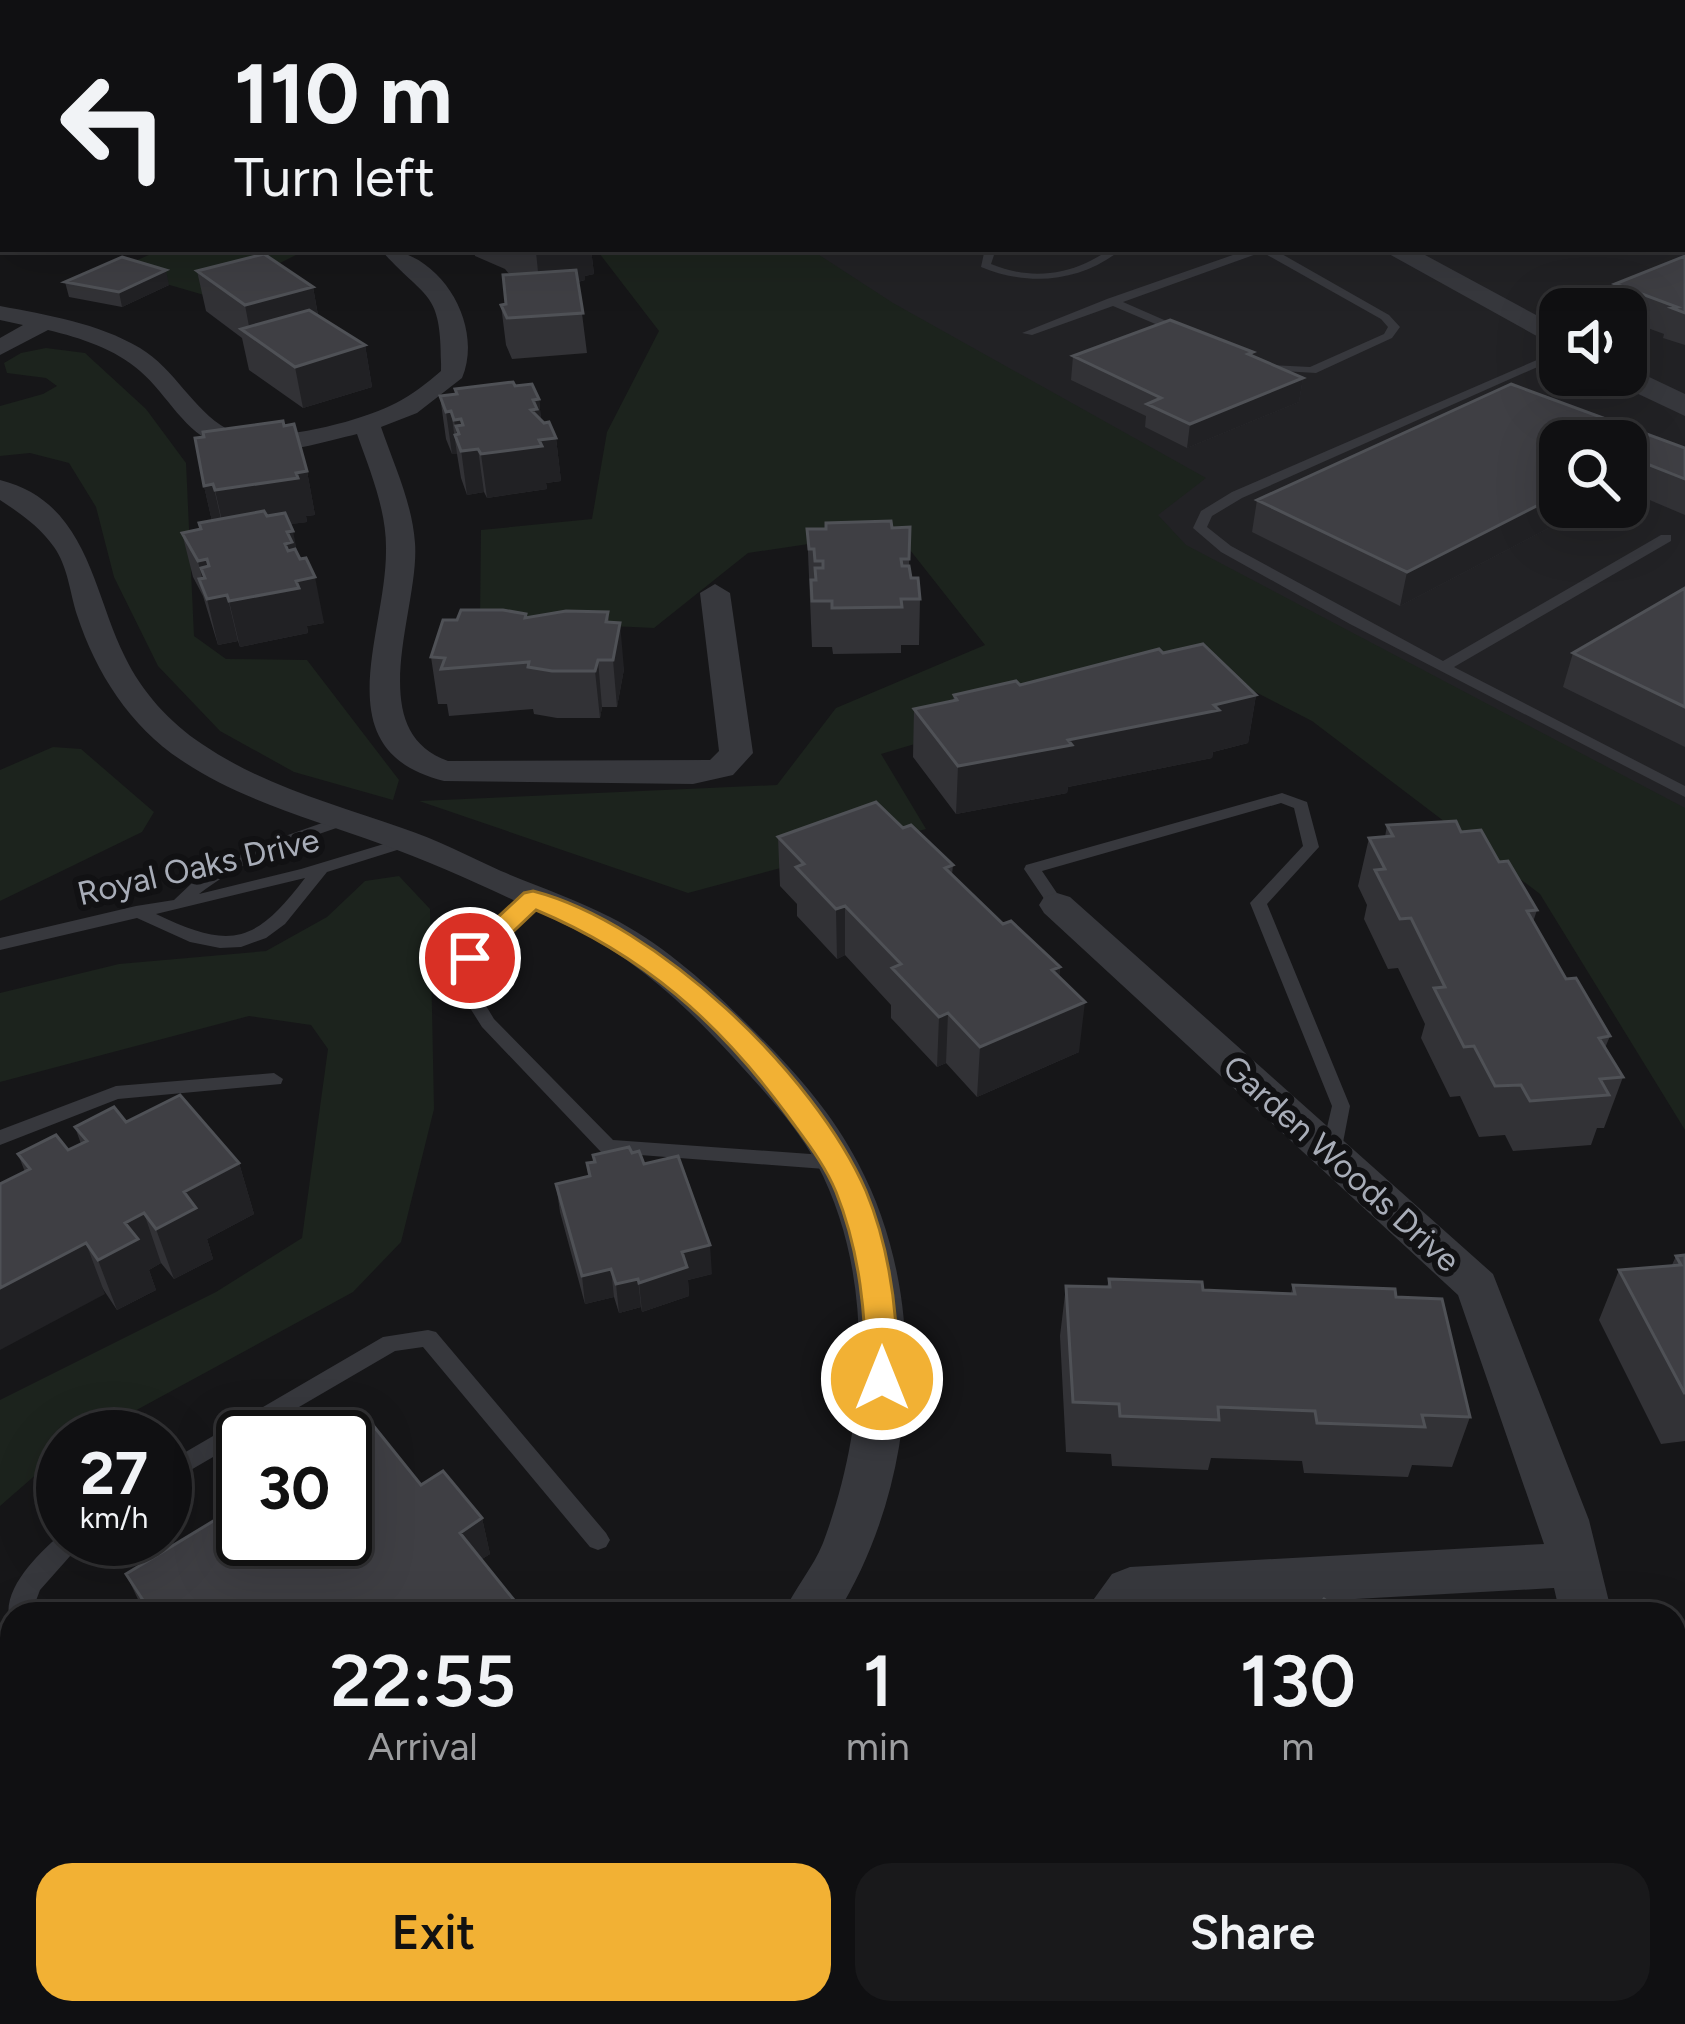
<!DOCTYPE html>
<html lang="en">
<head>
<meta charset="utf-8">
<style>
  :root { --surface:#101012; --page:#19191b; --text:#f1f3f6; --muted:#9c9d9f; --line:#303032; --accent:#f2b134 }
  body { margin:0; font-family:Figtree,sans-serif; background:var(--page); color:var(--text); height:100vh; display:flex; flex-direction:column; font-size:45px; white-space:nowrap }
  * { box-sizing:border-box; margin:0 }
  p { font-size:39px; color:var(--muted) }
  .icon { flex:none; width:66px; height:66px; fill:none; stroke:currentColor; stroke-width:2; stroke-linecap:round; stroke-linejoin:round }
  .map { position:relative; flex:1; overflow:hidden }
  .sheet { position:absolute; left:0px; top:1602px; width:1686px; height:423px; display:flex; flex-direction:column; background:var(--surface); border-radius:36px 36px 0 0; box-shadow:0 12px 48px #0002,0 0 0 3px var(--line) }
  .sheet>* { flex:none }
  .top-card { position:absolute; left:0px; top:0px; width:1686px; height:252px; box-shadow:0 12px 48px #0002,0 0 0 3px var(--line); background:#101012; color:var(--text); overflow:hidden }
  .buttons { position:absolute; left:1539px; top:288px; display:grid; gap:24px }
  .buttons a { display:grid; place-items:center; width:108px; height:108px; border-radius:24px; background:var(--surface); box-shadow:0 12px 48px #0002,0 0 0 3px var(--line); font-size:60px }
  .speed { position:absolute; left:36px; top:1410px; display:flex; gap:24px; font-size:60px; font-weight:700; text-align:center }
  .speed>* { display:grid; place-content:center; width:156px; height:156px; border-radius:50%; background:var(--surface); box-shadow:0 12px 48px #0002,0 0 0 3px var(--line); line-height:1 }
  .speed small { font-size:30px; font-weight:400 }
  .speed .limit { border:6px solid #111; border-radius:18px; background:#fff; color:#111 }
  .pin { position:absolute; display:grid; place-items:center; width:102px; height:102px; color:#fff; margin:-51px; border:6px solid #fff; border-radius:50%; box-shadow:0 3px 12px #0007 }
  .me { position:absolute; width:132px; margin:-66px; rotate:0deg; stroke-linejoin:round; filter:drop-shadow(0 0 9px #0008) }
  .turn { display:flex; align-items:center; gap:42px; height:252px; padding:0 36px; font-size:54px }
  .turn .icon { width:156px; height:156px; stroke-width:2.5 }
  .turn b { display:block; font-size:84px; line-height:102px }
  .eta { display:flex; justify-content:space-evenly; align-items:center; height:204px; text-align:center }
  .eta b { font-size:72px; font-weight:600; line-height:84px }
  .cta { display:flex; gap:24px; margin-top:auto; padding:24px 36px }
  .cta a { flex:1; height:138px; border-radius:36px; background:var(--accent); color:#111; font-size:48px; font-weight:600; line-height:138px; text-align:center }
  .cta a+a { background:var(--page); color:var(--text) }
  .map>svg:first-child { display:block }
</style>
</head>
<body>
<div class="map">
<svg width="1685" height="2024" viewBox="0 0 1685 2024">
  <rect width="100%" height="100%" fill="#161618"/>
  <path fill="#222225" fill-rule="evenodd" d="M86 0H1685V964L668 249H1683V3ZM1560 309H1626V375H1560ZM1560 441H1626V507H1560Z"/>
  <path fill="#1c231d" d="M0 0H550L560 3H3V94Z
    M1312 0H1685V183L1683 3Z
    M162 249H301L302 252 226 290 204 295 125 272 124 266Z
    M596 249H810L893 303 1206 478 1158 515 1186 545 1685 808V1130L1540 894 1312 721 1195 661 881 754 926 829 688 893 419 801 777 785 836 708 985 645 910 550 862 536 748 553 654 628 480 620 481 530 592 519 607 432 659 331Z
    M46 348 85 353 146 409 186 463 194 636 226 659 307 660 399 780 393 800 294 772 220 731 158 666 114 577 96 507 69 463 30 453 0 456V406L43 394 57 386 46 378 7 373 4 363 21 353Z
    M53 747 81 749 154 812 142 832 0 901V770Z
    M399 876 430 909 434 1109 401 1242 353 1292 87 1437H63V1451L0 1506V1400L216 1292 302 1238 328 1049 311 1025 249 1016 0 1082V993L119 964 266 951 327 917 365 881Z"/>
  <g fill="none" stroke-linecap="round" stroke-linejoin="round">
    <path fill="#37383d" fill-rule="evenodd" d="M1683 232H1685L1683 239Z
      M991 249H1006L994 255 991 264C1022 277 1055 277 1086 263 1099 257 1107 249 1122 249 1081 282 1029 287 981 267L984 253Z
      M1250 249H1273L1389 315 1400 327 1392 338 1316 373 1266 370V366L1270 365 1310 367 1384 334 1388 327 1381 319 1262 252 1123 302 1187 330V334H1179L1113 306 1032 335 1022 333 1107 299Z
      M1560 350V357L1242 498 1212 516 1207 527 1231 546 1443 661 1661 535H1671V541L1454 667 1685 786V797L1350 624 1221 552 1193 528 1201 511 1232 492Z
      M1282 793 1307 802 1319 847 1267 904 1350 1106 1341 1153 1338 1158H1324L1321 1153 1332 1106 1250 903 1303 846 1294 808 1281 803 1042 871 1065 905 1057 910 1051 909 1024 869 1026 865Z
      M339 817 347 822 345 825C294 843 242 860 199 894L301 869 407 837 415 842 413 845 327 872 285 924 266 938 241 947 220 948 190 942 137 918 0 950V938L136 906 174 900 193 882 231 859 271 841ZM305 878C255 944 231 950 156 914Z
      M533 894 541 899 539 903 479 960 476 989 494 1019 613 1140 838 1156 845 1158 848 1163 845 1168 838 1170 601 1152 482 1027 458 989 464 954 527 895Z
      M274 1073 283 1079 281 1084 118 1099 0 1145V1130L116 1086Z
      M428 1330 436 1332 606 1533 610 1540 606 1547 598 1550 590 1547 423 1347 395 1351 165 1485V1464L383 1337Z
      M63 1532V1539H83L79 1546 40 1590 31 1614H12L10 1622C0 1588 41 1552 63 1532Z
      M33 2013H76L70 2024H27Z
      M104 2013H133L137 2024H109Z"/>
    <path fill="#37383d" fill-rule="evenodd" d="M380 249C438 249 485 323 462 378L417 413 381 427C394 465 412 502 415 543 420 608 361 730 448 761L710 760 719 751 700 593 715 584 730 593 753 753 733 775 693 784 444 781C323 751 386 636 386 551 387 511 370 471 357 434 316 444 262 461 221 446 184 433 168 395 140 371 115 349 81 338 48 330L0 355V338L23 325 0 320V306C47 315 98 323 140 348 175 369 192 409 227 429 261 448 363 421 396 403 412 395 427 383 441 371 442 288 428 303 380 249Z
      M0 480C88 502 92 591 125 657 142 692 169 722 202 744 262 785 333 804 402 828 436 839 468 856 501 871 537 886 575 899 610 917 661 943 704 981 745 1022 788 1064 830 1109 858 1163 931 1300 918 1483 837 1614H783C794 1589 813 1568 823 1543 867 1426 877 1278 817 1164 796 1125 763 1090 733 1057 686 1006 635 958 572 928 510 898 445 867 381 844 312 819 242 801 181 760 130 726 96 673 77 615 70 593 68 567 54 547 40 527 20 513 0 500Z
      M1057 893 1070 897 1493 1274 1589 1520 1612 1614H1560L1554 1588 1083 1614 1112 1574 1130 1567 1544 1544 1458 1295 1044 913 1039 905 1044 897Z
      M336 2013H406L402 2024H331Z
      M1566 2013H1626L1624 2024H1562Z"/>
    <path fill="#37383d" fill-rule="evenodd" d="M578 0H604L606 3H580Z
      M1380 249H1414L1560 328V349Z
      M1626 366 1685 394V416L1613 382 1609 375H1626Z"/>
  </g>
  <path fill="#323236" d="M474 249H591L594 274 585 276V280L578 282 587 353 512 359 506 345 501 305 506 304 509 274 505 269 475 256Z
    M1685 256V345L1663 338 1664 334 1626 320V309H1609L1615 284Z
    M197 271 313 287 318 315 365 345 372 387 303 408 249 370 242 338 206 311Z
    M65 282 169 285 122 307 69 297Z
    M1253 352V357L1303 378 1299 402 1187 448 1145 427 1146 416 1071 380 1073 356Z
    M1511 384 1685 448V515L1626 490V441H1560V507H1589L1400 606 1252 532 1257 500Z
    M515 386 539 399 541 420 556 438 561 481 546 483 547 489 487 498 484 492 467 495 461 478 457 454H452L446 439 440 396 456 394 455 389Z
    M307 471 315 515 306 516 307 522 290 524 298 556 324 623 307 626 308 633 240 647 238 641 218 645 203 596 193 577 182 533 200 529 212 521 204 486Z
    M910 527 909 567 911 578 920 599 919 645H901V653L833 654 832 647H812L807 529Z
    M1685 588V747L1563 687 1573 653Z
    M608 612 609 622 624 669 617 707H602L600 718H557L534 714 533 709 449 716 447 704H438L431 657 527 618Z
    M1163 653 1256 695 1248 743 1213 752 1212 758 1068 787 1067 793 956 814 913 757 914 709 953 701 954 695 1020 685Z
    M1387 825 1461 832 1499 862 1537 910 1533 922 1566 979 1610 1036 1605 1048 1623 1077 1604 1128H1597L1591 1145 1513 1151 1505 1135 1479 1137 1460 1096 1450 1097 1421 1038 1425 1024 1398 968 1388 969 1364 919 1367 905 1358 886 1369 838 1385 837Z
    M903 828 953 865 952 875 1003 924 1060 967 1059 978 1079 1052 977 1097 946 1063 937 1067 891 1018V1005L845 955 837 959 797 916V904L780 886 778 837Z
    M126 1122 239 1163 254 1214 207 1239 213 1259 174 1279 161 1263 149 1270 156 1290 117 1310 25 1172 18 1154 68 1150 81 1144 75 1127Z
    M632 1153 644 1164 712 1274 688 1280 689 1296 642 1312 641 1307 619 1313 614 1297 585 1304 560 1212 556 1184 588 1176 587 1163 593 1162V1155Z
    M1685 1255V1441L1661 1444 1599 1320 1619 1270 1672 1265 1676 1256Z
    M1109 1279 1203 1290 1291 1293 1293 1285 1396 1297 1470 1417 1452 1467 1412 1465 1408 1477 1304 1473 1302 1461 1211 1458 1208 1470 1112 1466 1111 1454 1066 1452 1060 1336 1066 1286 1107 1287Z
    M421 1485 482 1518 490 1554 482 1559 514 1600 517 1614H145L126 1574Z
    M982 2013H1279L1275 2024H980Z"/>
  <path fill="#212124" d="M550 249H591L594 274 585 276V280L540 291 536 252Z
    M166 270 169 285 122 307 119 292Z
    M313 287 320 327 251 337 245 305Z
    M365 345 372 387 303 408 295 367Z
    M1303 378 1299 402 1187 448 1190 424Z
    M539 399 543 440 556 438 561 481 546 483 547 489 487 498 481 454 531 410 533 400Z
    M451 411 457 454H452L446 412Z
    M461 419 466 451 478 449 484 492 467 495 459 434 456 426 459 446 454 420Z
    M1632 458 1626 480V461Z
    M307 471 315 515 306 516 307 522 225 534 215 490Z
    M213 484 223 528 214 530 204 486Z
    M1560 494V507H1589L1400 606 1407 572Z
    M293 531 302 576 315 577 324 623 307 626 308 633 240 647 229 601 285 544 287 532Z
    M207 559 227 595 238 641 218 645 198 561Z
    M620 623 624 669 617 707 613 660Z
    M598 660 602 707 600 718 595 671Z
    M1256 695 1248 743 1213 752 1212 758 1068 787 1067 793 956 814 958 766Z
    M845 906V955L837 959 836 909Z
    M1060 967 1056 1015 1085 1002 1079 1052 977 1097 980 1047 1052 970Z
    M948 1013 946 1063 937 1067 939 1017Z
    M239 1163 254 1214 207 1239 213 1259 174 1279 156 1229 184 1192Z
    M144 1213 161 1263 149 1270 156 1290 117 1310 98 1260 125 1223Z
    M86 1243 105 1294 0 1350V1288Z
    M710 1245 712 1274 688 1280 689 1296 642 1312 639 1283 682 1252Z
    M611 1269 614 1297 585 1304 582 1276Z
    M638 1279 641 1307 619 1313 616 1284Z
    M482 1518 490 1554 468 1568 460 1533Z
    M514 1600 517 1614H493Z
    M1268 2013H1279L1275 2024H1260Z"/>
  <path fill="#3f3f44" stroke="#4f5156" stroke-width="3" d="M1125 0H1140L1154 3H1116Z
    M1170 0H1233L1252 3H1162Z
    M514 249H550L536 252H517Z
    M264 254 313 287 245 305 197 271Z
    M1685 256V313L1672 308 1677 307 1615 284Z
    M122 257 166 270 119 292 65 282Z
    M576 270 583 313 507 318 501 305 506 304 503 275Z
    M309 310 365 345 295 367 241 329Z
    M1170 320 1253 352 1248 354 1303 378 1190 424 1147 404 1161 398 1073 356Z
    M513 382 515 386 532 384 539 399 533 400 537 409 531 410 544 423 549 422 556 438 539 440 542 446 481 454 478 449 461 451 455 435 459 434 456 426 463 425 461 419 454 420 451 411 446 412 440 396 457 394 455 389Z
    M1511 384 1685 448V479L1632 458 1626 461V441H1560V494L1407 572 1257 500Z
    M283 421 284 426 294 424 307 471 296 473 298 478 215 490 213 484 204 486 195 438 204 437 203 432Z
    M264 511 267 516 285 513 293 531 287 532 292 542 285 544 288 551 295 549 300 559 306 558 315 577 296 581 299 588 229 601 227 595 207 599 199 579 205 578 201 568 209 566 207 559 198 561 182 533 201 529 199 523Z
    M891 521 892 528 910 527 909 559H901L902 566H909L911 578H918L920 599H901L902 607 832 608V601H812L811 580H816L815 568H823V561H815L814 549H809L807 529H826V523Z
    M1685 588V707L1573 653Z
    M461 610H503L526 614 525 618 566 611 608 612 606 622 620 623 613 660H598L595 671H552L528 667 529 662 441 669 445 658 431 657 443 620H457Z
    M1203 644 1256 695 1214 705 1219 710 1068 740 1072 745 958 766 914 709 957 700 954 695 1016 681 1020 685 1159 649 1163 653Z
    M876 802 903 828 911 825 953 865 945 868 1003 924 1011 921 1060 967 1052 970 1085 1002 980 1047 948 1013 939 1017 892 968 901 964 845 906 836 909 796 867 804 864 778 837Z
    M1456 821 1461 832 1481 830 1499 862 1508 861 1537 910 1527 911 1566 979 1576 978 1610 1036 1599 1038 1623 1077 1600 1079 1609 1095 1530 1101 1521 1085 1495 1086 1474 1046 1464 1047 1434 988 1445 987 1411 918 1400 919 1375 870 1385 869 1369 838 1393 836 1387 825Z
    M180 1095 239 1163 184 1192 196 1208 156 1229 144 1213 125 1223 138 1239 98 1260 86 1243 0 1288V1184L30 1169 18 1154 56 1135 68 1150 87 1141 75 1127 114 1107 126 1122Z
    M629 1147 632 1153 639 1151 644 1164 678 1156 710 1245 682 1252 687 1267 639 1283 638 1279 616 1284 611 1269 582 1276 556 1184 590 1176 587 1163 595 1162 593 1155Z
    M1685 1255V1394L1619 1270 1681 1265 1676 1256Z
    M1109 1279 1202 1282 1203 1290 1295 1294 1293 1285 1395 1289 1396 1297 1442 1299 1470 1417 1422 1415 1425 1427 1317 1423 1315 1411 1218 1407 1219 1420 1120 1416 1119 1404 1073 1402 1066 1286 1110 1287Z
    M372 1424 421 1485 443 1471 482 1518 460 1533 514 1600 493 1614H152L126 1574 243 1503V1539H345V1440Z
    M1324 1599 1345 1614H1311Z
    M999 2013H1268L1260 2024H1010Z"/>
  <path fill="#f2b134" stroke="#9d7322" stroke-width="3" d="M533 891C657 923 815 1074 866 1191 891 1251 898 1315 898 1379L894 1389 882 1393 870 1389 866 1379C866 1316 860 1252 836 1192 824 1163 805 1140 787 1115 719 1022 643 955 536 910L479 964H460L457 958 460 952 524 893Z"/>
  <g text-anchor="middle" stroke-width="12" stroke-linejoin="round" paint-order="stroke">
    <g font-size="33" fill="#a8adb8" stroke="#111113">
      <text transform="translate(198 866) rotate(-13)" y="12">Royal Oaks Drive</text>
      <text transform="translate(1342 1163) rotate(42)" y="12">Garden Woods Drive</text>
    </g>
  </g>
</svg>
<div class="buttons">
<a><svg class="icon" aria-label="sound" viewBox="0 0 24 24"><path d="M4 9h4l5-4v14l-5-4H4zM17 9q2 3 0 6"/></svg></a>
<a><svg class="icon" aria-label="search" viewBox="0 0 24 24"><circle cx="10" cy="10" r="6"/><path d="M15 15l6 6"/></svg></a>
</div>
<div class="speed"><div>27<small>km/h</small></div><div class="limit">30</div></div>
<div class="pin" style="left:470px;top:958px;background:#d93025"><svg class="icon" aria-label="arrive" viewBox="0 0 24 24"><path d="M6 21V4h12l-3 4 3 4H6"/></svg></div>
<svg class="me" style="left:882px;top:1379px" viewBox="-20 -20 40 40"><circle r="17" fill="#f2b134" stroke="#fff" stroke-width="3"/><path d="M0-11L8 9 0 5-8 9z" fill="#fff"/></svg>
<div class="top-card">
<div class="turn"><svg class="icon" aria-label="left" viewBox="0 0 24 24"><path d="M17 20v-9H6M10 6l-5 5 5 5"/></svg><div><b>110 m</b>Turn left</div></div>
</div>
<section class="sheet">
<div class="eta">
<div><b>22:55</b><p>Arrival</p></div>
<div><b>1</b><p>min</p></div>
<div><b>130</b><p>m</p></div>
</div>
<div class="cta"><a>Exit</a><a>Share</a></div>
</section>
</div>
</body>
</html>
